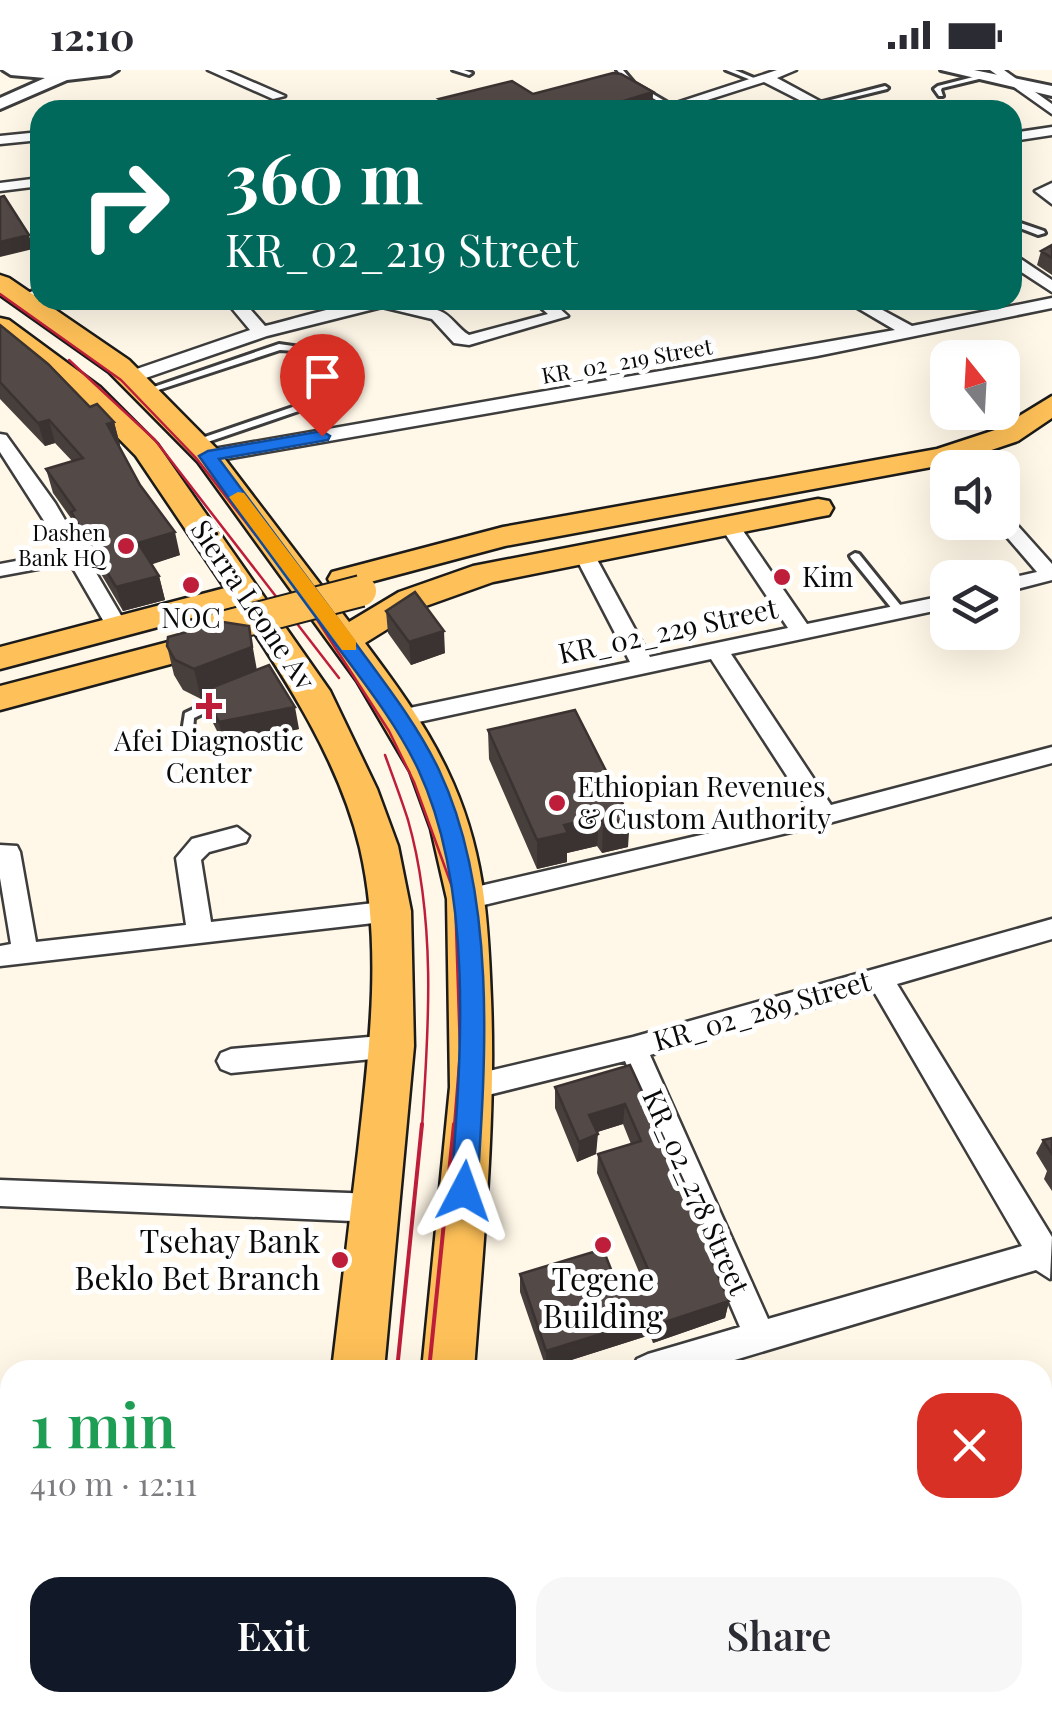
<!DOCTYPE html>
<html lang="en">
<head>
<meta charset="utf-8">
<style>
  :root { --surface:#fff; --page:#f7f7f7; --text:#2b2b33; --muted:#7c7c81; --accent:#111827 }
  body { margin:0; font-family:"Playfair Display",serif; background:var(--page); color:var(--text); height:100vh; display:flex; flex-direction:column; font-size:38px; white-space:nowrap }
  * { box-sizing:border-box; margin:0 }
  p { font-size:32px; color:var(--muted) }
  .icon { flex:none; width:55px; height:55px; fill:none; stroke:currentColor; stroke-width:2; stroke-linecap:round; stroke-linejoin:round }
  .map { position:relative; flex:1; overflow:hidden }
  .drawer { position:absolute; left:0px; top:1290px; width:1052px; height:352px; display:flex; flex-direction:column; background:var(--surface); border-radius:30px 30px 0 0; box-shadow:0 10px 40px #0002 }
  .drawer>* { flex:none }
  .top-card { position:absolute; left:30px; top:30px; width:992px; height:210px; border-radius:30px; box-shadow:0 10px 40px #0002; background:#00695c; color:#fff; overflow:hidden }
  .needle { width:65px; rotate:342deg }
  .fabs { position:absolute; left:930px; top:270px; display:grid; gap:20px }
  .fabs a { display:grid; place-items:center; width:90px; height:90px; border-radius:20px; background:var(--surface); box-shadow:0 10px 40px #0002; font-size:50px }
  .pin { position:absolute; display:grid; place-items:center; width:85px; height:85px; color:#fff; margin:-102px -42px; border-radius:50% 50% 50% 0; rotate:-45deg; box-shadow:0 0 10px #0007 }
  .pin .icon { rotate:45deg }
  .me { position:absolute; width:110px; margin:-55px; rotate:4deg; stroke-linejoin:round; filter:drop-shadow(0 0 8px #0008) }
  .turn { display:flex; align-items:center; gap:35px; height:210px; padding:0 30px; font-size:45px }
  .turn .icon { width:130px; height:130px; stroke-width:2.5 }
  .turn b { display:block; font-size:70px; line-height:85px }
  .round { display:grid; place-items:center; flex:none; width:105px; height:105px; border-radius:30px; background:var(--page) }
  .headline { display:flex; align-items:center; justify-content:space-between; height:170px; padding:0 30px }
  h1 { font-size:60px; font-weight:600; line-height:75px; color:#1e9e55 }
  .cta { display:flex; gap:20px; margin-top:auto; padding:20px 30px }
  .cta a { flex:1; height:115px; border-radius:30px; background:var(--accent); color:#fff; font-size:40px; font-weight:600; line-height:115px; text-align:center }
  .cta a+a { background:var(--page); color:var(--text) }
  .status { display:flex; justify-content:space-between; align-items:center; height:70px; padding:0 50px; background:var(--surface); direction:ltr }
  .status svg { height:28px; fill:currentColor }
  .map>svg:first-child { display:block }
</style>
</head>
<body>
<div class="status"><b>12:10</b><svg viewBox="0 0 49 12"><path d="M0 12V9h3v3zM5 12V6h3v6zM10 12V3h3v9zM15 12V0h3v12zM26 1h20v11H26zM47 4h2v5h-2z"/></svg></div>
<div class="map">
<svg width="1052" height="1641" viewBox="0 0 1052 1641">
  <rect width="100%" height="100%" fill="#fff7e7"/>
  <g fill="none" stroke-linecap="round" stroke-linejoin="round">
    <g stroke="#3d3d3d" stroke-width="6">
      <path id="service" d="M453 0H464L472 3 469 5Z
        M617 0H623L634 13 675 37 670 38 630 15Z
        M726 0H735L761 11 756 12Z
        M981 5 983 8 942 18 941 20 943 26H939L934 19 938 16Z
        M885 16 888 18 887 19 822 35 819 33Z
        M1012 150 1044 161 1045 163 1038 165 1012 155Z
        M40 218V223L20 230 16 228Z
        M279 274 300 277 343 310 344 312 336 326 325 332 196 376 193 375V371L319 328 330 322 335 313 295 281 280 280 149 323 142 321Z
        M855 483 859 484 905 541V545H897L851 488 850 486Z
        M219 627 223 628 225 631 223 634 194 648 192 675 186 679 182 678 180 675 185 643Z"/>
    </g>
    <g stroke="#3d3d3d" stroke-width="5">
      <path id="minor" d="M208 0H225L285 26 273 29Z
        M777 0H796L777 8 836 40H819L764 12 676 40H655Z
        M990 0H1004L1052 34V44Z
        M1052 57V65L1012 71V63Z
        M40 62V70L0 74V66Z
        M40 108V116L0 121V113Z
        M1052 113V134L1035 121Z
        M1012 183 1052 210V222L1012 196Z
        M1052 228V238L817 286 208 392 199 386 208 380 895 260 844 230H864L912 256Z
        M225 230H242L265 256C323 242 382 218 440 241 451 245 458 259 469 265L548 244 532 230H550L568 246 469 275 454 273 432 249 382 237 267 266 137 311H125V303L250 260Z
        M0 364 6 365 55 433 129 559 125 564H111L70 493 0 506V494L64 482 0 382Z
        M1002 444 1009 446 1052 494V510L1002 523V510L1037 502 994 452H1002Z
        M730 450 737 452 807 554 948 525V538L731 584 831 735 1052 677V693L825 754 467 839 458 836 454 829 458 822 467 819 809 740 711 589 400 656 389 648 400 640 630 592 574 484 584 478 594 484 650 587 788 558 720 456Z
        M237 757 249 766 246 772 209 782 201 790 211 852 391 831 400 834 404 841 400 848 391 851 0 896V876L11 874 0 808V775L17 776 20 782 36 872 186 855 176 788 192 769Z
        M1052 849V869L897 914 1052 1167 1050 1209 1036 1200 701 1300H632L637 1289 648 1284 740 1257 625 991 472 1029 462 1025 458 1017 462 1009 472 1005 633 967ZM873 920 1022 1176 768 1249 650 985Z
        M392 965 402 968 406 976 402 984 392 987 231 1003 221 999 217 991 221 983 231 979Z
        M0 1110 375 1124 386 1128 390 1138 386 1148 375 1152 0 1136Z
        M10 1465V1499L0 1501V1467Z
        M1052 1617V1641H1020L1024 1632H1042V1621Z"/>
    </g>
    <g stroke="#3d3d3d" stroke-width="6">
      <path id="tertiary" d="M3 0H118L110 5 67 10 0 39V28L45 8 11 5Z
        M941 0H974L1052 16V26Z"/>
    </g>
    <g stroke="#1b1b1b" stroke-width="5">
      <path id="primary" d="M0 205 9 208 129 290 218 380 349 552 399 522 473 496 818 429 829 431 833 438 829 445 818 447 493 512 423 537 365 573C395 613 425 654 447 700 484 777 488 846 491 929 496 1053 483 1176 474 1300H422L450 1017 447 829 431 759 410 701 357 611 198 392 109 302 0 225Z
        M0 248 9 250 100 317 157 374 330 621 377 719 398 776 411 841 414 976 384 1300H332C341 1227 349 1154 358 1081 369 982 383 877 360 778 339 690 286 610 237 536L0 599V577L225 518 136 386 80 329 0 269Z
        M1052 326V348L1018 371 953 393 505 476 344 519 332 516 328 509 332 502 503 457 937 379 998 359Z
        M218 559 230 562 235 570 230 578 0 640V616Z
        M296 1632H356V1641H296Z
        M395 1632H455L454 1641H394Z"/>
    </g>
    <use href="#service" fill="#fff" fill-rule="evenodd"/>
    <use href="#minor" fill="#fff" fill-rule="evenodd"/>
    <use href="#tertiary" fill="#fff" fill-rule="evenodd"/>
    <use href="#primary" fill="#fec058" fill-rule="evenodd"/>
    <path stroke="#be1e3a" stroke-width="2.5" d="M0 224 121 310 196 388 296 517 389 661 414 712 455 825 460 982 454 1057
      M69 290 155 370 339 608
      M385 685C393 707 401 728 408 750 436 848 429 957 422 1057"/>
    <path stroke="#be1e3a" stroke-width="4" d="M397 1300 422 1054
      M429 1300 454 1054
      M382 1632V1641
      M416 1632V1641"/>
    <g stroke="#1b1b1b" stroke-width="34" stroke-linecap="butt">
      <path id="primary-bridge" d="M207 561 361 521"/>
    </g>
    <use href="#primary-bridge" stroke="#fec058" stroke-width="30"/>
  </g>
  <path fill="#473f3c" d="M653 22 652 37 644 40H440L439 29 533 24Z
    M1052 175V205L1037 195 1041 181Z
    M0 255 90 337 114 352 120 375 119 376 180 485 151 494 159 506 165 530 123 541 78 465 75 454 53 423 46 399 72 391 55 373 45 376 0 329Z
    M386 541 445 583 411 595 388 563Z
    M167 576 257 600 299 659 224 675 208 643 204 628 201 629 183 620 174 605Z
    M575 640 628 777 602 783 597 776 567 783V792L537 799 489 689 488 660Z
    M630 995 729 1231 725 1248 653 1273 650 1265 546 1298 520 1222V1204L618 1217 642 1209 597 1103 598 1084 631 1074 623 1054 597 1062 596 1084 577 1092 555 1038V1017Z
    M1052 1068V1121L1044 1109 1047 1101 1036 1083 1043 1070Z"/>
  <path fill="#3a3331" d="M653 22 652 37 644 40H594Z
    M523 33V40H494Z
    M29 165 33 179 0 187V172Z
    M49 350 55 373 45 376 38 353Z
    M114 352 120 375 113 378 107 354Z
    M175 462 180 485 144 497 138 473Z
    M159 506 165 530 123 541 116 517Z
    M249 556 258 606 203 621 204 628 201 629 194 599Z
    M444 561 445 583 411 595 409 572Z
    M295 637 299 659 224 675 219 652Z
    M599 747 597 776 567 783V792L537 799V770L564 755Z
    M630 748 628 777 602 783 603 754Z
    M625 1034 623 1054 588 1065 589 1045Z
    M598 1064 596 1084 577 1092 579 1072Z
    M729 1231 725 1248 653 1273 656 1255Z
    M653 1248 650 1265 546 1298V1281Z
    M263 1632H278L275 1641H260Z"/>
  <path fill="#534946" stroke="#3a3331" stroke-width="2.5" d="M613 3 621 4 653 22 594 40H536L523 33 494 40H459L439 29 512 11 533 24Z
    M4 126 29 165 0 172V127Z
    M1052 175V188L1041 181Z
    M0 255 48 294 90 337 97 334 114 352 107 354 140 415 175 462 138 473 159 506 116 517 71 442 75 440 46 399 83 388 49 350 38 353 0 312Z
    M415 522 444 561 409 572 386 541Z
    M223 552 249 556 252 577 194 599 175 590 167 576 168 567Z
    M269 595 295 637 219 652 203 621Z
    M575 640 630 748 603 754 599 747 564 755 568 763 537 770 488 660Z
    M630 995 714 1178 707 1180 729 1231 656 1255 653 1248 546 1281 520 1204 603 1179 618 1217 651 1206 598 1084 641 1071 625 1034 589 1045 598 1064 579 1072 555 1017Z
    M1052 1068V1084L1043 1070Z
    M1042 1473 1052 1489V1561L1042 1565Z
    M129 1632H263L260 1641H129Z"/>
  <path fill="#1a73e8" stroke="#114b97" stroke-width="2.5" d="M322 361 330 366 328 370 219 389C263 449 307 508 351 567 382 610 416 652 439 700 497 823 486 988 477 1121L473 1130 464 1133 455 1130 451 1121C461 990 475 821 418 699 396 653 364 613 334 572 289 510 243 449 199 386L208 381Z"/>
  <path fill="#f59e0b" d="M238 422 244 423 356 571V580H342L229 427Z"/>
  <g fill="#be1e3a" stroke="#fff" stroke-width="4">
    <circle cx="126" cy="476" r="10"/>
    <circle cx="782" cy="507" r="10"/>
    <circle cx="191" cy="515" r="10"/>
    <path d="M204 621h10v10h10v10h-10v10h-10v-10h-10v-10h10z"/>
    <circle cx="557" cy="733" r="10"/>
    <circle cx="603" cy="1175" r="10"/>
    <circle cx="340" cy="1190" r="10"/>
  </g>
  <g text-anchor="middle" stroke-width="10" stroke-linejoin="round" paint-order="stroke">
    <g font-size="22" fill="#0a0a0a" stroke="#fff">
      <text transform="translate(627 291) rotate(-10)" y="8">KR_02_219 Street</text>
    </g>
    <g font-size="22" fill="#0a0a0a" stroke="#fff" text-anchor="end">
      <text x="106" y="471">Dashen<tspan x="106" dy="25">Bank HQ</tspan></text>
    </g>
    <g font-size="28" fill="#0a0a0a" stroke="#fff" text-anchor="start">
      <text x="802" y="517">Kim</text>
      <text x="191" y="558" text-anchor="middle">NOC</text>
      <text x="209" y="681" text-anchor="middle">Afei Diagnostic<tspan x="209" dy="32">Center</tspan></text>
      <text x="577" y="727">Ethiopian Revenues<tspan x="577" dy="32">&amp; Custom Authority</tspan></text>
    </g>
    <g font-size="28" fill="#0a0a0a" stroke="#fff">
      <text transform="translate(253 535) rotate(56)" y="10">Sierra Leone Av</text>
      <text transform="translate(668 561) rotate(-12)" y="10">KR_02_229 Street</text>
      <text transform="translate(762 941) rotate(-16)" y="10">KR_02_289 Street</text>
      <text transform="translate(696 1122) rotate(66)" y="10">KR_02_278 Street</text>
    </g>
    <g font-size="32" fill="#0a0a0a" stroke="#fff" text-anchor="end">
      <text x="320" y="1183">Tsehay Bank<tspan x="320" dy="37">Beklo Bet Branch</tspan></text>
      <text x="603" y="1221" text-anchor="middle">Tegene<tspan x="603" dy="37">Building</tspan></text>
    </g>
  </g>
</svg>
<div class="fabs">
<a><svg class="needle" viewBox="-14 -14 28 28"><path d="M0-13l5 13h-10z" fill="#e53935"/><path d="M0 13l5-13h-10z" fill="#7c7c81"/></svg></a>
<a><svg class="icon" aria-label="sound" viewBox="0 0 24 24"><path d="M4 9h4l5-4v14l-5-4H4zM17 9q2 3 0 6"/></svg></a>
<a><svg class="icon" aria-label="layers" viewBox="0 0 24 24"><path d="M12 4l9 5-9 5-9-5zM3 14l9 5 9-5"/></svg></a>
</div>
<div class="pin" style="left:322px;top:366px;background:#d93025"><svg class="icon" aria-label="arrive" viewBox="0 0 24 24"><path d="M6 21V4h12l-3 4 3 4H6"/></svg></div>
<svg class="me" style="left:464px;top:1121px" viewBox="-20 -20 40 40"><path d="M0-17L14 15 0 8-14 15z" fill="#1a73e8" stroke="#fff" stroke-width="4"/></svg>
<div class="top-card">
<div class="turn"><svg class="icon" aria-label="right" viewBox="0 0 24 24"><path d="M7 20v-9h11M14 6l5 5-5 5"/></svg><div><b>360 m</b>KR_02_219 Street</div></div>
</div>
<section class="drawer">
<div class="headline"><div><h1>1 min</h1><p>410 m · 12:11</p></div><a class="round" style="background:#d93025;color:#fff"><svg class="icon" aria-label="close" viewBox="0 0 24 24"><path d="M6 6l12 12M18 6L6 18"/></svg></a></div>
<div class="cta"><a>Exit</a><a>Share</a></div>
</section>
</div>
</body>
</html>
